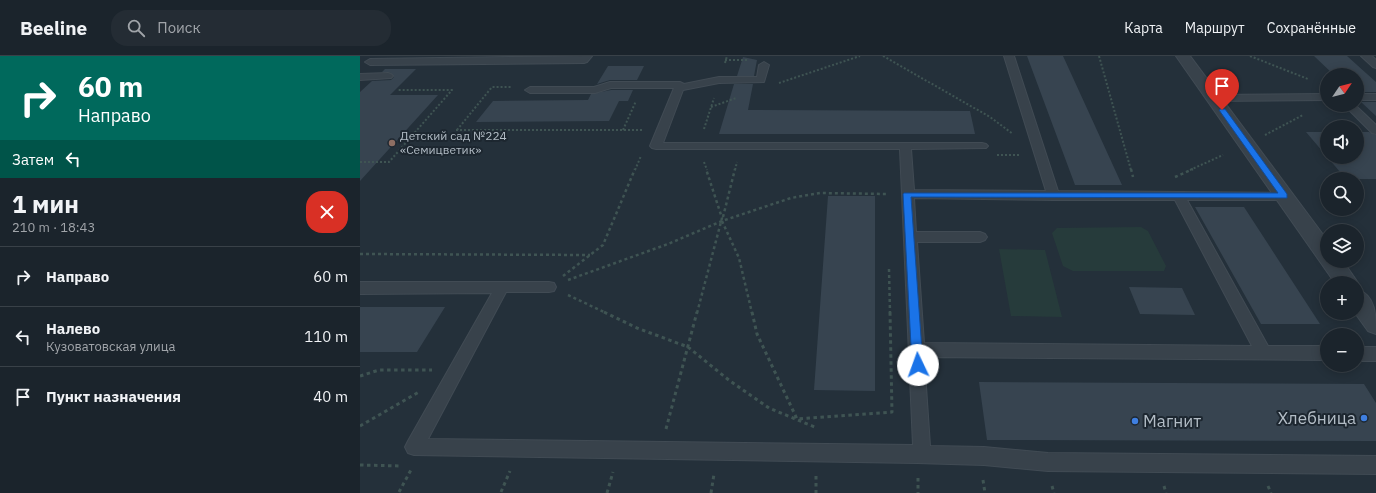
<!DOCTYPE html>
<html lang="ru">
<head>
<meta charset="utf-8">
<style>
  :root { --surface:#1b242c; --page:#242c34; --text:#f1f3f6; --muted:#a0a4a9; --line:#394148 }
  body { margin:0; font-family:"IBM Plex Sans",sans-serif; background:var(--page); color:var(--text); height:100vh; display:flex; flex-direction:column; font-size:15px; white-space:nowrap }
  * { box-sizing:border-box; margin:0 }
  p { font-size:13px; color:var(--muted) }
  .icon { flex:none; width:22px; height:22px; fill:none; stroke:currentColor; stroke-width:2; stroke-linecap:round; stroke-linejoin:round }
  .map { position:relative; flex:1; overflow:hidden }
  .sheet { display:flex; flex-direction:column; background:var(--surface); width:360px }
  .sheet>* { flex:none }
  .hud { background:#00695c; color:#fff; overflow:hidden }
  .needle { width:26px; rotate:55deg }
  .controls { position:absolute; left:960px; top:12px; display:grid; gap:8px }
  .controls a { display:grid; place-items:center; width:44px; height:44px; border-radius:50%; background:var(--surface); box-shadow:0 2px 10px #0003,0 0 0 1px var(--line); font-size:20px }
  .pin { position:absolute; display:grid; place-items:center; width:34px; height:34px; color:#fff; margin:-41px -17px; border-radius:50% 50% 50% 0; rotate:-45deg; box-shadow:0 0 4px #0007 }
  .pin .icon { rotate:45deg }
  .me { position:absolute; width:44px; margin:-22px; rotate:357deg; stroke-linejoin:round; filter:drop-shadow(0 0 3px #0008) }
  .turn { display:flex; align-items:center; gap:14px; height:84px; padding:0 12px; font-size:18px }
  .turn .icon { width:52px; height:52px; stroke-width:2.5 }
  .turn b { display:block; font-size:28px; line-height:34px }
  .then { display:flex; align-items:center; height:38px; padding:0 12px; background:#0003; gap:8px; font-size:15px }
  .round { display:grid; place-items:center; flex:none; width:42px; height:42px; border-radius:16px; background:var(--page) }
  .overview { display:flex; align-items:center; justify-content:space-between; height:68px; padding:0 12px }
  h1 { font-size:24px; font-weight:700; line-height:30px }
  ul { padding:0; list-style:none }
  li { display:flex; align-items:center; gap:12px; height:60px; padding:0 12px; border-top:1px solid var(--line) }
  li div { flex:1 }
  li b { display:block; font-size:15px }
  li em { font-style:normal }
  header { display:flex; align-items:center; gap:24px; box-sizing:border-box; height:56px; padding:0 20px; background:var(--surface); border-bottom:1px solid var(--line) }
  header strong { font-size:19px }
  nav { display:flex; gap:22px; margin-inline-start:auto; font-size:14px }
  .search { width:280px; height:36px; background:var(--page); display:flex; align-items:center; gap:10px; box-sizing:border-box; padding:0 14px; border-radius:16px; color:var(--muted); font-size:15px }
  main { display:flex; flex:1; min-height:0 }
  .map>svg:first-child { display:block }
</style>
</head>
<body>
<header>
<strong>Beeline</strong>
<div class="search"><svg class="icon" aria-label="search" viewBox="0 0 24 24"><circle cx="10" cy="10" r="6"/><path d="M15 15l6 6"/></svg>Поиск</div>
<nav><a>Карта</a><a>Маршрут</a><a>Сохранённые</a></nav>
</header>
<main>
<section class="sheet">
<div class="hud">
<div class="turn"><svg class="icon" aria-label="right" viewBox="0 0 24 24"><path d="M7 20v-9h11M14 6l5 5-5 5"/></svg><div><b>60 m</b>Направо</div></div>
<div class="then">Затем<svg class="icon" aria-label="left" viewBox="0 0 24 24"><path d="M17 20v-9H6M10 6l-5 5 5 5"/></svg></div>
</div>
<div class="overview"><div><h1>1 мин</h1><p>210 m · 18:43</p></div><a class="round" style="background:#d93025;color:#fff"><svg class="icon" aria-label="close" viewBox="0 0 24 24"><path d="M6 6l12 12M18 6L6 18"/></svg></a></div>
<ul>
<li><svg class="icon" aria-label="right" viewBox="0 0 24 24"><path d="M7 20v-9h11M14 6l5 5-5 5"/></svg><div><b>Направо</b></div><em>60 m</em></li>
<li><svg class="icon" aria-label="left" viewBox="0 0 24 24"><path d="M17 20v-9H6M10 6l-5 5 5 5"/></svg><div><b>Налево</b><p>Кузоватовская улица</p></div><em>110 m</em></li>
<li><svg class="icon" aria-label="arrive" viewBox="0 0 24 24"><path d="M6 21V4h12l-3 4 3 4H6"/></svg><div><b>Пункт назначения</b></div><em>40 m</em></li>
</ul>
</section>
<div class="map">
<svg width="1016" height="437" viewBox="0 0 1016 437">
  <rect width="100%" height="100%" fill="#24303a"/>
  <path fill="#263b3b" d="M781 171 788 175 806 210 804 215H713L703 210 692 177 697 172Z
    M639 193 685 194 702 261 651 260Z"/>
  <path fill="#374450" d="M667 0H703L762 129H715Z
    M954 0H987L1016 26V36H997V19H974Z
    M383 1 397 4 394 20H377Z
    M248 10H284L277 24H250L237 28Z
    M25 13H56L30 39H78L0 125V36L12 25 31 24 34 21 31 17 22 16Z
    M374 28H393L388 54 610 55 615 78H359Z
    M251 34H273L268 45H259L249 65 116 66 133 45 228 44 231 38Z
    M1001 46H1016V60Z
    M946 76H967V101H997V76H1009L1016 79V123H986Z
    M468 140H515V335L454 334Z
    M835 151H884L960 268H901Z
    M769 231 822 232 835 259 780 258Z
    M0 251H85L57 296H0Z
    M619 326 1004 328 1016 347V385L627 384Z"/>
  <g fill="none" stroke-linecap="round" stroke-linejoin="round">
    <g stroke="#414b54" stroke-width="2">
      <path id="service" d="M222 0H232L227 6 224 7 10 9 5 6 10 3Z
        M644 0H654L698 135 928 137 930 140 928 143 924 144H827L908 290H967V304L564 301 570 390 624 391 688 397 1016 400V418L688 415 624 409 557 407 54 399 48 397 45 391 48 385 132 237 0 238V226H189L194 227 196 231 194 235 189 236H146L68 383 553 389 540 93H296L292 92 290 90 314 32H251L235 37H170L165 34 170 31H234L250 26H320L324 28 359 21H397L399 9 404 6 409 9 404 26 359 27 323 34 303 87H622L626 88 628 90 626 92 551 93 554 134 686 135ZM554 142 694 144H815L892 290 564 287 557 186H620L625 184 627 181 625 178 620 176H556Z
        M1001 0H1012L1016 4V12L1013 11Z
        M28 17 31 18 33 20 31 22 0 24V18Z
        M967 38V44L853 45 848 42 853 39Z
        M997 38H1016V44H997Z
        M984 49H995L1016 69V78L1012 77Z
        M997 291H1016V305H997Z"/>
    </g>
    <g stroke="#414b54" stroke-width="2">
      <path id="tertiary" d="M816 0H830L967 184V205H983L998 227 997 229V227H975Z
        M997 233C1016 240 1016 259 1016 278L1008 275 995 257H997Z"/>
    </g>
    <path stroke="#3f5453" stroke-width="2" stroke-dasharray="2 2" stroke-linecap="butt" d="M523 0 630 61 653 78
      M739 0 771 114
      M890 0 948 23
      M365 4H387
      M365 7 367 0
      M419 27 500 0
      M351 51 376 42
      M344 73 354 42
      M96 74H282
      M97 74 132 31H152
      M263 74 276 45
      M905 79 943 59
      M637 99H660
      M0 106H29L92 34H38
      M344 106 347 114
      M275 114 281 100
      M375 114 377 106
      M830 114 863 99"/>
    <path stroke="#3f5453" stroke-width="2.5" stroke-dasharray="3 3" stroke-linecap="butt" d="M771 113 773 121
      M815 121 833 113
      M363 161 375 113
      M362 165 379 202 392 257
      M0 198 230 199
      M529 213 530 257
      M203 220 243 189 275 113
      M208 224 308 188 362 165 431 142 460 137 528 138
      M208 239 246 257
      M337 257 362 162 346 113"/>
    <path stroke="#3f5453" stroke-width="3" stroke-dasharray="3.5 3.5" stroke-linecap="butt" d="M244 256 277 272 328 291 370 325 409 352 457 372
      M392 256 397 278 437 363 532 356 530 256
      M0 320 19 314H72
      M0 370 59 336
      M306 373 337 256
      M0 409 42 410
      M456 420V437
      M558 422V437
      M623 424 625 437
      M692 430 694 437
      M804 430 806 437
      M908 430 911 437
      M39 436 52 412
      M141 436 150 415
      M247 437 253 416
      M351 437 354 418"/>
    <use href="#service" fill="#38424b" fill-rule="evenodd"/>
    <use href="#tertiary" fill="#38424b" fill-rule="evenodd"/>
  </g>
  <path fill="#1a73e8" stroke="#114b97" d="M860 53H865L927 138V142L551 141 563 309 561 312 558 313 554 312 552 309 543 138 544 137H918L859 54Z"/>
  <circle fill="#8d6e63" stroke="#1d2730" stroke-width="1.5" cx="32" cy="87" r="4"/>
  <g fill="#3f7fe0" stroke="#1d2730" stroke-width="1.5">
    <circle cx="1004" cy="362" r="4"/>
    <circle cx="775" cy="365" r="4"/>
  </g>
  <g text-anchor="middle" stroke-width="4" stroke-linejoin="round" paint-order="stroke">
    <g font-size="12" fill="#b3bdc6" stroke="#1d2730" text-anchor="start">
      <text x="40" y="84">Детский сад №224<tspan x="40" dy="14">«Семицветик»</tspan></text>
    </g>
    <g font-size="17" fill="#b3bdc6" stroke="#1d2730" text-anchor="end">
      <text x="996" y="368">Хлебница</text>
      <text x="783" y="371" text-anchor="start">Магнит</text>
    </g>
  </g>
</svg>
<div class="controls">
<a><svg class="needle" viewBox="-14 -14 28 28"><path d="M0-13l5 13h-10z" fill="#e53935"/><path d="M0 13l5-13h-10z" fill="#a0a4a9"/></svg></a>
<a><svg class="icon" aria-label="sound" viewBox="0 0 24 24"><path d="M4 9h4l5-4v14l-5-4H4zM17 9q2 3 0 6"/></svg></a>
<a><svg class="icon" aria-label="search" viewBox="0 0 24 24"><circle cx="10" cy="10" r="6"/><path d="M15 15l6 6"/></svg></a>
<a><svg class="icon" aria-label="layers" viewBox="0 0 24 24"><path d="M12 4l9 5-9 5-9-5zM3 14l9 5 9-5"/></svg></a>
<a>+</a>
<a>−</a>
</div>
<div class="pin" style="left:862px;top:54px;background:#d93025"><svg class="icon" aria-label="arrive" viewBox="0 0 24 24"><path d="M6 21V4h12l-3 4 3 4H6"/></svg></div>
<svg class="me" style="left:558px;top:309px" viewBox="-20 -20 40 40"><circle r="19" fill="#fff"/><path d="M0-13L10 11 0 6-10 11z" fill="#1a73e8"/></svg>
</div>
</main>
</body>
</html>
